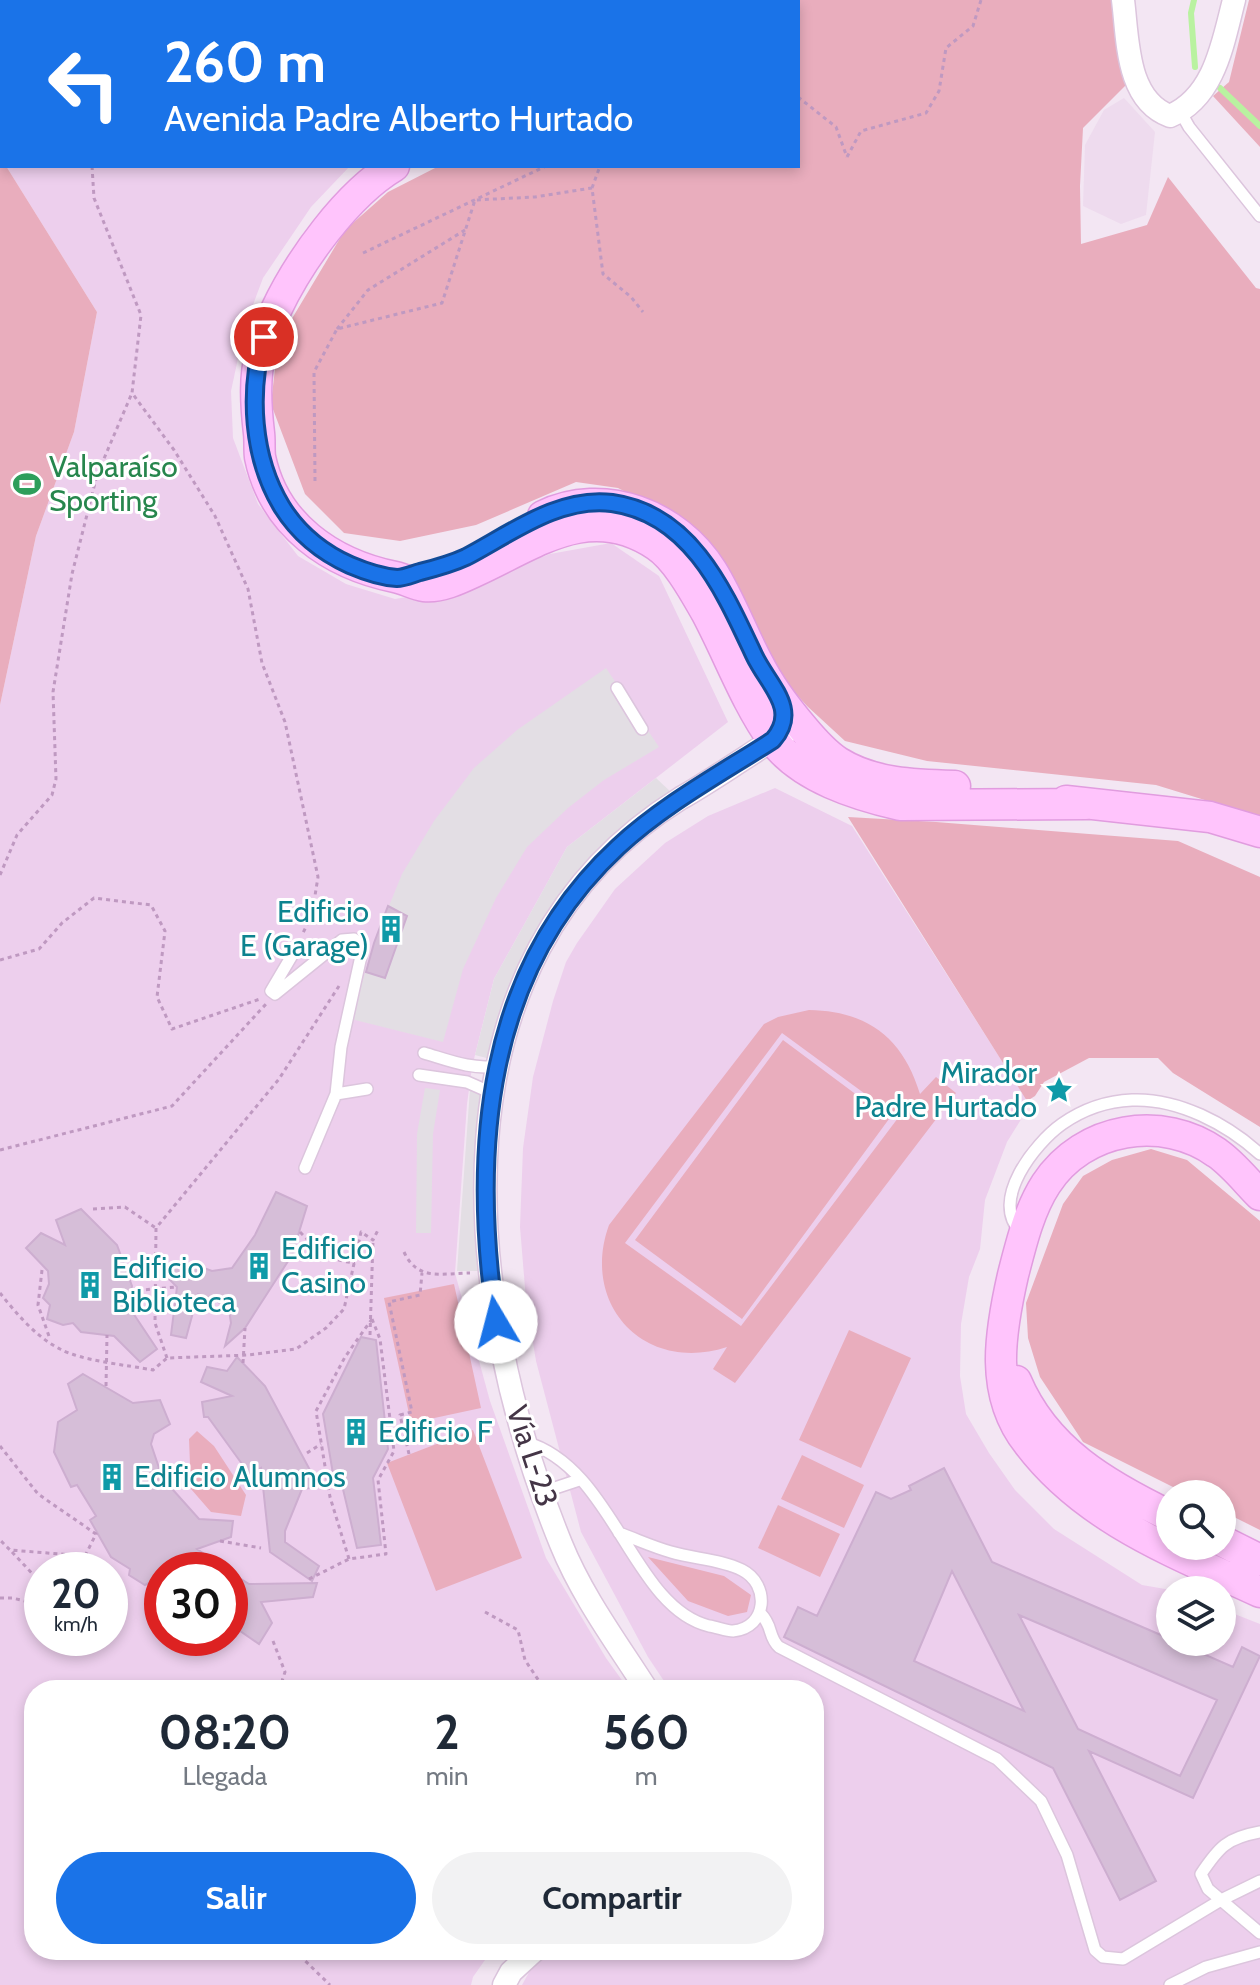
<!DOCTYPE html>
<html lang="es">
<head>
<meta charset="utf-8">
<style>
  :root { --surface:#fff; --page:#f2f2f3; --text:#1f2937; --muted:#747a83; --accent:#1a73e8 }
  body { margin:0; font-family:Cabin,sans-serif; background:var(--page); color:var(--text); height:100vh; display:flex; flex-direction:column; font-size:30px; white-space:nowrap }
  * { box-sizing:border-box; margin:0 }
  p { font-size:26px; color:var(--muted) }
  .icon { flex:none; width:44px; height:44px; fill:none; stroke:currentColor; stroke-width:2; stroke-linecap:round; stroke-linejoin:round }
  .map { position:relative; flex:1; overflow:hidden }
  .side { position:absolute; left:24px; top:1680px; width:800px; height:280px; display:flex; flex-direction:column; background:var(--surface); border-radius:32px; box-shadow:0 4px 12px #0003 }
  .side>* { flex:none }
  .top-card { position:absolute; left:0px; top:0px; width:800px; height:168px; box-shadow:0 4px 12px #0003; background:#1a73e8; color:#fff; overflow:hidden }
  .controls { position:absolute; left:1156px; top:1480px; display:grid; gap:16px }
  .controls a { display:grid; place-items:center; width:80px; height:80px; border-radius:50%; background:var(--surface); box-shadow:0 4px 12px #0003; font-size:40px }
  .speed { position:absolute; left:24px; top:1552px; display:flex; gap:16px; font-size:40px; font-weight:700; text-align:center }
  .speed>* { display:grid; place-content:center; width:104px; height:104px; border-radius:50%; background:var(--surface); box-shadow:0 4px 12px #0003; line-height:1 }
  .speed small { font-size:20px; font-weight:400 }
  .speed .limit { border:12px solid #d22; background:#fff; color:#111 }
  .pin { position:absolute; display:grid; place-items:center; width:68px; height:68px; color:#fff; margin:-34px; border:4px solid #fff; border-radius:50%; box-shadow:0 2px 8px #0007 }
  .me { position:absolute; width:88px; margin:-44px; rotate:352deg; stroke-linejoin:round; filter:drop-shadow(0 0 6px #0008) }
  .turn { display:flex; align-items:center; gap:28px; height:168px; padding:0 32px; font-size:36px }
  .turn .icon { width:104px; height:104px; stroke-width:2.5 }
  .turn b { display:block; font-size:56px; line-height:68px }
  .eta { display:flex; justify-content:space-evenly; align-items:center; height:136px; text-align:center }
  .eta b { font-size:48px; font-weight:700; line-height:56px }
  .button { display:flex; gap:16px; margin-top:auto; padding:16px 32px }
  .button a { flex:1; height:92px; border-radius:48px; background:var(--accent); color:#fff; font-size:32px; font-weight:700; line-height:92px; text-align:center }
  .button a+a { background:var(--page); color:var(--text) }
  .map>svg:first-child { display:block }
</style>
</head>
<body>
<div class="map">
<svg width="1260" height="1985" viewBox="0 0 1260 1985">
  <rect width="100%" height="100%" fill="#f3e6f3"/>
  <path fill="#eedbee" d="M1124 98 1155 132 1146 215 1121 224 1083 206 1085 145 1104 110Z"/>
  <path fill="#edcfed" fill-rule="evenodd" d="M0 0H323L324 2H2V161Z
    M6 166H350L311 207 263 278 245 326 231 391 233 438 258 504 298 556 346 584 395 599 465 587 550 554 611 543 659 576 728 722 567 847 494 979 472 1067 467 1104 455 1273 490 1401 546 1558 606 1658 629 1690H34V1950H492L473 1977 471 1985H0V705L36 536 74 432 97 312ZM42 1570H110V1638H42ZM162 1570H230V1638H162Z
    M775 788 852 826 1030 1105 1007 1142 985 1200 980 1249 969 1277 961 1324 960 1376 966 1414 989 1453 1015 1490 1054 1529 1142 1585 1171 1590 1170 1642H1222V1609L1260 1624V1985H522L533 1965 553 1950H814V1690H670L648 1657 581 1532 536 1361 526 1300 520 1227 523 1148 533 1077 553 1001 566 962 577 943 615 889 665 843 708 816Z"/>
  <path fill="#e9adbd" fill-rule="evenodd" d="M797 0H1115L1128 83 1083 128 1080 186 1081 244 1147 225 1168 177 1256 288 1260 289V817L1156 785 927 761 845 741 807 706 765 660 672 516 618 488 576 482 476 525 400 541 344 533 305 494 271 404 278 342 345 230 388 192 439 166H798Z
    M1249 0H1260V147L1213 96 1229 82Z
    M0 159 2 166H6L97 312 74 432 36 536 0 705Z
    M848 817 936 822 1178 841 1260 877V1127L1173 1073 1158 1058H1089L1044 1082 1035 1096 1027 1101Z
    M809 1010C868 1011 903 1038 920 1094L936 1077 956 1093 735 1383 713 1369 727 1347C645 1374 580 1305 609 1225L764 1024 778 1017ZM782 1033 898 1118 741 1326 625 1243Z
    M783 1040 889 1119 742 1319 635 1240Z
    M1151 1149 1187 1160 1260 1221V1530L1222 1511V1494H1187L1083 1442 1040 1377 1028 1338 1026 1303 1063 1204 1083 1176 1112 1160Z
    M454 1284 481 1408 411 1423 384 1298Z
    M849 1330 911 1358 861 1468 799 1440Z
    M473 1430 522 1558 436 1591 387 1463Z
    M197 1431 214 1446 246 1495 241 1516 211 1512 191 1489 189 1439Z
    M802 1455 864 1485 844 1528 781 1499Z
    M778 1505 840 1534 820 1577 758 1548Z
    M648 1557 724 1576 751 1595 747 1612 728 1616 688 1601Z"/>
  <path fill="#e3dee4" d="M606 668 659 747 604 780 568 808 527 847 496 898 463 969 443 1042 351 1019 374 943 402 874 434 821 474 768 517 730Z
    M656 778 673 794 629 825 590 860 494 1060 475 1055 494 979 567 847Z
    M425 1088 440 1090 433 1134 431 1233H416L417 1134Z
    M470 1089 493 1094 485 1271H457Z"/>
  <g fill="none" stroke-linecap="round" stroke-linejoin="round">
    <path stroke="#b9f2a0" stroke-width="6" d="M1194 0 1191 13 1195 67
      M1220 88 1260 126"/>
  </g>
  <path fill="#d6bed8" stroke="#cdaed0" stroke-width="2" fill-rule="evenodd" d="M388 906 407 916 385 978 366 972 374 943Z
    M276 1192 307 1206 292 1255 245 1328 225 1346 231 1323 229 1309 215 1300 198 1294 186 1338 171 1335 177 1287 167 1277 178 1263 189 1272 193 1264 212 1271 232 1268 255 1235Z
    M81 1209 117 1245 132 1286 127 1304 157 1349 140 1362 114 1336 81 1332 73 1323 63 1325 47 1319 50 1305 43 1298 49 1284 48 1271 26 1248 41 1233 65 1245 56 1220Z
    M361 1337 376 1340 388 1449 373 1478 381 1545 357 1548 342 1485 335 1486 323 1414Z
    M237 1357 265 1386 319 1487 302 1489 285 1531V1542L319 1566 312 1581 270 1552 261 1468 250 1475 208 1417H204L202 1402 232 1396 201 1382 207 1367 227 1371Z
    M83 1374 133 1403 160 1400 170 1424 154 1434 151 1444 159 1468 157 1472 199 1519 233 1521 231 1537 197 1549 228 1570H162V1576L145 1585 129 1575 130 1569 111 1557 90 1520 96 1516 77 1485 71 1487 54 1452 58 1422 77 1410 68 1384Z
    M944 1468 992 1562 1170 1639V1642H1176L1233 1667 1242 1647 1260 1656 1193 1798 1089 1751 1156 1881 1120 1900 1053 1768 784 1637 798 1607 817 1616 876 1492 891 1499 911 1490 909 1486ZM952 1571 1024 1711 914 1661ZM1019 1615 1217 1700 1180 1776 1078 1729Z
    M230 1572 249 1584 317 1583 313 1597 261 1602 272 1623 259 1644 230 1624Z"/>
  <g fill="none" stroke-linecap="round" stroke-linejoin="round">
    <g stroke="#dcc5dd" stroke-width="14">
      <path id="service" d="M1180 111 1189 127 1260 216
        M617 688 642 729
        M297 947 271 991 275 994 342 940 354 939 363 947 341 1047 336 1094
        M424 1053C448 1060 472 1070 497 1066
        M419 1075 467 1082 492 1093
        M305 1168 336 1094 367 1089
        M1021 1232C989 1201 1035 1143 1062 1124 1082 1110 1107 1101 1132 1100 1178 1098 1227 1124 1260 1154
        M525 1442C614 1467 632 1607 709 1626 717 1627 726 1631 733 1631 768 1628 770 1584 742 1570 720 1559 694 1559 671 1552 653 1547 636 1539 619 1533
        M543 1492 579 1480
        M761 1614C773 1626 768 1637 779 1647L997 1759 1041 1801 1067 1855 1095 1950 1103 1957 1123 1959 1221 1900 1260 1881
        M1260 1832C1227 1838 1219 1847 1201 1874L1208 1889 1260 1933
        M1170 1985 1206 1967 1260 1952"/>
    </g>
    <g stroke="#dcc5dd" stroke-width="25">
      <path id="minor" d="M1123 0C1128 39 1126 100 1170 116 1215 97 1223 42 1234 0
        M647 1690C617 1643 582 1596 561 1544 462 1301 423 958 681 798 704 785 726 770 748 756 759 749 771 739 784 735
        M504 1985 511 1972 535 1950"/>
    </g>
    <g stroke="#e19cdf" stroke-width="33">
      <path id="secondary" d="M781 2 782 0
        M394 166C347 194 299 261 276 310 255 356 253 383 259 433 260 441 259 449 260 457 274 525 331 564 395 577 405 579 415 585 424 586 441 588 461 578 476 571 537 543 590 501 656 545 676 558 694 591 706 612 728 653 746 703 773 740 801 778 857 795 900 805L1086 804
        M543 516C604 486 677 515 712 571 730 600 742 633 758 663 770 687 786 708 803 728 813 740 824 753 838 762 873 784 915 785 955 786
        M1066 801 1210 817 1260 832
        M1260 1195C1246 1181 1233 1164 1217 1153 1163 1114 1083 1127 1046 1184 1029 1210 1021 1244 1013 1275 1000 1332 989 1394 1028 1443 1086 1520 1176 1553 1260 1592
        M1016 1381C1045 1450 1106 1485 1170 1516
        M1222 1541 1260 1560"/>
    </g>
    <path stroke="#bf99c1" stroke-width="3" stroke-dasharray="4 4" stroke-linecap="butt" d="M0 90 2 92
      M798 97 836 127 847 157
      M847 157 861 131 926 113 939 91 946 48 973 26 981 0
      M92 166 94 198 141 315 132 393 174 450 215 516 248 589 262 663 285 722 318 877 312 914 303 933
      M592 188 600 166
      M363 253 546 166
      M337 329 368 290 465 230
      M315 481 314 372 337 329 442 303 475 200 535 197 592 188 603 274 631 297 643 312
      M0 875 17 835 52 795 56 779 53 692 72 574 97 475 132 393
      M0 960 39 949 62 923 94 898 151 905 165 931 157 997 172 1029 260 999
      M0 1150 172 1106 266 1004
      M93 1209 125 1207 156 1228
      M300 1232C319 1251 327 1260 355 1263
      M404 1252C418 1282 442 1273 470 1273
      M42 1270 38 1305 50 1339
      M0 1293C16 1313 36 1337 60 1349 82 1361 127 1365 153 1370L167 1358 249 1355 296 1349 326 1328 344 1309 361 1232 373 1240 378 1230
      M370 1335 373 1240
      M167 1358 155 1323 156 1228 279 1079 339 986
      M0 1446 38 1494 96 1534 85 1556 10 1550 0 1540
      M307 1453 321 1444
      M409 1454 400 1415 412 1412 389 1302 420 1295 422 1273
      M220 1541 261 1548
      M12 1552 42 1584
      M349 1559 330 1497 316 1411 345 1357 372 1319
      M309 1579 349 1559 386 1554 378 1480 394 1451 380 1339 372 1319
      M0 1598H12L42 1605
      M485 1612 518 1630 525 1660 545 1690
      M273 1641 285 1672 279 1690
      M294 1950 330 1985"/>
    <use href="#service" stroke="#fff" stroke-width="11"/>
    <use href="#minor" stroke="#fff" stroke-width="22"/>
    <use href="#secondary" stroke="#ffc4fc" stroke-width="30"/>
    <path stroke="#bf99c1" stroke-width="3" stroke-dasharray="4 4" stroke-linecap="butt" d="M130 1291 177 1287
      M243 1363 245 1328
      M106 1386 107 1335"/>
  </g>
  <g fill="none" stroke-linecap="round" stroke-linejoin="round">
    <g stroke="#114b97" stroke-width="20">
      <path id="route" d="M264 337C248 392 252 458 282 507 299 534 321 552 350 565 364 571 381 577 397 578 404 578 413 574 420 572 436 568 451 564 466 557 510 534 559 496 612 503 691 514 724 591 754 655 768 685 800 709 773 740 720 774 663 805 618 847 484 971 471 1152 496 1322"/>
    </g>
    <use href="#route" stroke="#1a73e8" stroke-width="14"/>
  </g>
  <defs>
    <g id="stadium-bare" transform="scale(2.16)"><path d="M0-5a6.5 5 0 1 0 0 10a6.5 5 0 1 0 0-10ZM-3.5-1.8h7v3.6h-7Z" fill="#2e9e5b" stroke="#fff" stroke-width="2.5" paint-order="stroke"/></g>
    <g id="building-bare" transform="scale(2.16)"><path d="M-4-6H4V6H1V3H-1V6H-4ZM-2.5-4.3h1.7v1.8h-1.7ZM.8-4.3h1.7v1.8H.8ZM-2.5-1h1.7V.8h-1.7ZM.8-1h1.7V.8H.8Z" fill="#0f9aa8" stroke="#fff" stroke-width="2.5" paint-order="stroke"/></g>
    <g id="sight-bare" transform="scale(2.16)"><path d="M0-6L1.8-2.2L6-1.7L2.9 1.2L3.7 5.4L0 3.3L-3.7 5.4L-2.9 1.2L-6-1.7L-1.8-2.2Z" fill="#0f9aa8" stroke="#fff" stroke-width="2.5" paint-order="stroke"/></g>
  </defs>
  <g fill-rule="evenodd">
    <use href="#stadium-bare" x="27" y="484"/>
    <use href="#building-bare" x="391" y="929"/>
    <use href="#sight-bare" x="1059" y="1090"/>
    <use href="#building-bare" x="259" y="1266"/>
    <use href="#building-bare" x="90" y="1285"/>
    <use href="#building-bare" x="356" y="1432"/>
    <use href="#building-bare" x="112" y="1477"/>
  </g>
  <g text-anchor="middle" stroke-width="6" stroke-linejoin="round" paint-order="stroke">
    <g font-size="30" fill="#27864d" stroke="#fff" text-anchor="start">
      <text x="49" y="477">Valparaíso<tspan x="49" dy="34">Sporting</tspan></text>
    </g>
    <g font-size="30" fill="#0d838f" stroke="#fff" text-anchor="start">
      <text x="369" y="922" text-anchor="end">Edificio<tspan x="369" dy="34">E (Garage)</tspan></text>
      <text x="1037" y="1083" text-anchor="end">Mirador<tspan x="1037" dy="34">Padre Hurtado</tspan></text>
      <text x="281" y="1259">Edificio<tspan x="281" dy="34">Casino</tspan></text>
      <text x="112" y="1278">Edificio<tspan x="112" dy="34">Biblioteca</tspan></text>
      <text x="378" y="1442">Edificio F</text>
      <text x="134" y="1487">Edificio Alumnos</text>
    </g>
    <g font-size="30" fill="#443546" stroke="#fff">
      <text transform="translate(532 1456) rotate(72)" y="10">Vía L-23</text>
    </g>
  </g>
</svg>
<div class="controls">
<a><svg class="icon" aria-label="search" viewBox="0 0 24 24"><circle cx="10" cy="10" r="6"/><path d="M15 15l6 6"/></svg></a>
<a><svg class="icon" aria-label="layers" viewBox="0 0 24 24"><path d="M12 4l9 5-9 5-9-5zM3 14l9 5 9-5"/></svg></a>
</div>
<div class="speed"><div>20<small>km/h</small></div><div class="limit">30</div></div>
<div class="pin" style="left:264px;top:337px;background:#d93025"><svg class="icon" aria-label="arrive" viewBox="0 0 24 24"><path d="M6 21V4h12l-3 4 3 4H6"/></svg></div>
<svg class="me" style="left:496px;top:1322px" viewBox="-20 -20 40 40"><circle r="19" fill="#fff"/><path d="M0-13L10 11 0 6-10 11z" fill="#1a73e8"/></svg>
<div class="top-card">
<div class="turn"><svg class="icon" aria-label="left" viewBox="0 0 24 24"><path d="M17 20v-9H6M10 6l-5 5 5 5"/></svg><div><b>260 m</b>Avenida Padre Alberto Hurtado</div></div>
</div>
<section class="side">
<div class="eta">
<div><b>08:20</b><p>Llegada</p></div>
<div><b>2</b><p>min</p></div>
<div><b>560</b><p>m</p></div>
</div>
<div class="button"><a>Salir</a><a>Compartir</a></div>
</section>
</div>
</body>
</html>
